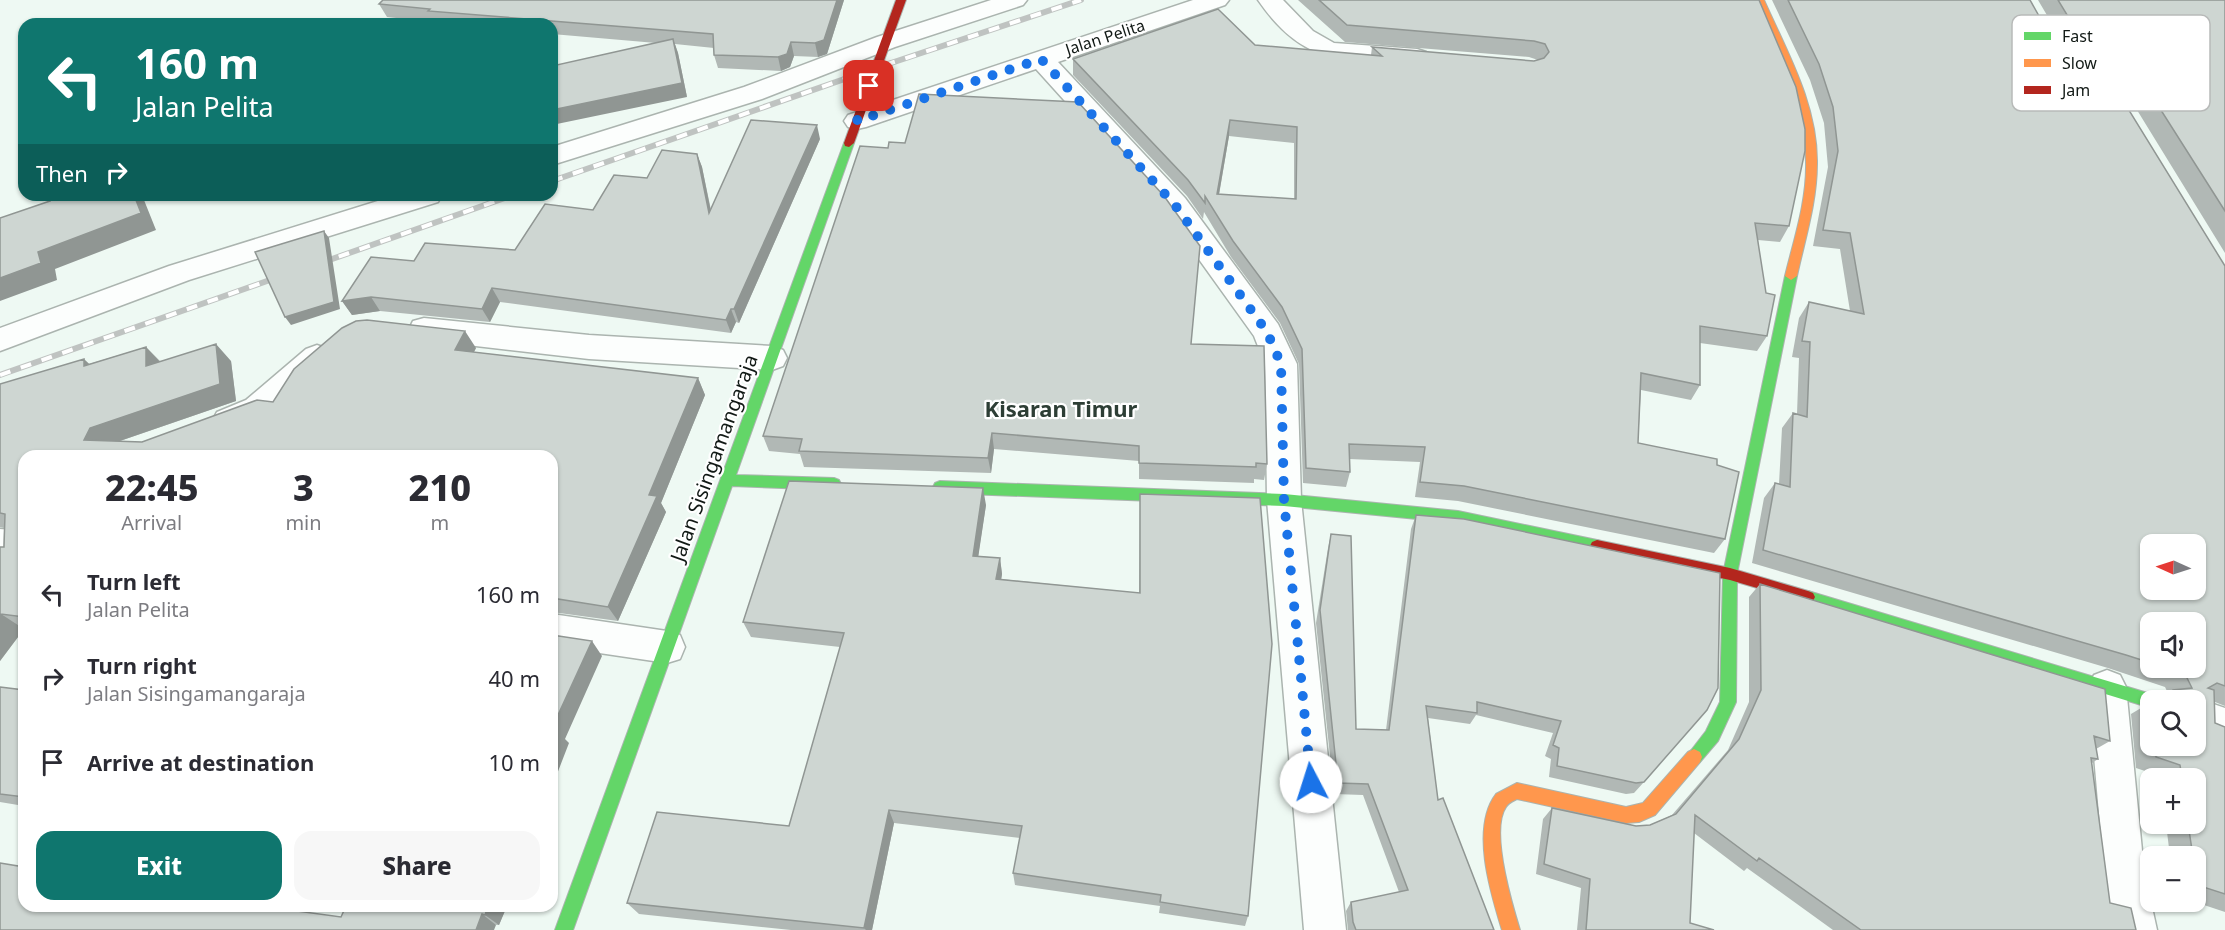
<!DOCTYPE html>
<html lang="en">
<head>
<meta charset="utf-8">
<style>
  :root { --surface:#fff; --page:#f7f7f7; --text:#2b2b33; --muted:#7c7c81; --accent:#0f766e }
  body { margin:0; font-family:"Noto Sans",sans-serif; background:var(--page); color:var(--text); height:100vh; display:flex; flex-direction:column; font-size:22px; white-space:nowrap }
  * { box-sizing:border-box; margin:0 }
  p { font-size:20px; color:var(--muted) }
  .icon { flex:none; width:33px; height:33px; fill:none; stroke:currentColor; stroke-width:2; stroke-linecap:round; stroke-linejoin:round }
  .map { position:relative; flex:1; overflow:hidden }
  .drawer { position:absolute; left:18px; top:450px; width:540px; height:462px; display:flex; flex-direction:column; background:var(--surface); border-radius:18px; box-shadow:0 2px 4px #0004 }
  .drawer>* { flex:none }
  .hud { position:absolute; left:18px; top:18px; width:540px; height:183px; border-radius:18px; box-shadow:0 2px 4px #0004; background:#0f766e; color:#fff; overflow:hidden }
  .needle { width:39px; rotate:273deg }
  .tools { position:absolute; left:2140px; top:534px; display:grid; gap:12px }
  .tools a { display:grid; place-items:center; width:66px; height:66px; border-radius:12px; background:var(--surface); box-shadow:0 2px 4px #0004; font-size:30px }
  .pin { position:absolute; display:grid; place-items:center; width:51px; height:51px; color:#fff; margin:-26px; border-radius:12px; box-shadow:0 3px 9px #0006 }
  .me { position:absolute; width:66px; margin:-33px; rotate:355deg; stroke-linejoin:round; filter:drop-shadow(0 0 4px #0008) }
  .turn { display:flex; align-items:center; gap:21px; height:126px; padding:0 18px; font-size:27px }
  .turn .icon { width:78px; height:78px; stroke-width:2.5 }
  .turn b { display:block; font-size:42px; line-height:51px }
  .then { display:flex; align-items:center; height:57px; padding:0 18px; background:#0003; gap:12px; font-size:22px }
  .eta { display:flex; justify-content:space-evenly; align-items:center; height:102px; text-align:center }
  .eta b { font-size:36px; font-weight:800; line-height:42px }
  .cta { display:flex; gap:12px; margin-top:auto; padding:12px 18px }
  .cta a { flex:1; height:69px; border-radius:18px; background:var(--accent); color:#fff; font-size:24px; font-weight:800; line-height:69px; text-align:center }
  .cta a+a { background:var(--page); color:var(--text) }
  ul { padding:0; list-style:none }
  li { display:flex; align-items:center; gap:18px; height:84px; padding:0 18px }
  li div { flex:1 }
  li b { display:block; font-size:22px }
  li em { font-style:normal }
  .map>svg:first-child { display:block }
</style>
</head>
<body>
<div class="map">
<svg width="2225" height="930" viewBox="0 0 2225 930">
  <rect width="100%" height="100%" fill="#eef9f3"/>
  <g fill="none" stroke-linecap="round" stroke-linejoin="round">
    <g stroke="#abb4af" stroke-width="3">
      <path id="street" d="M991 0H1027L1023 5 895 47 762 99 552 165V147L744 87 877 37Z
        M1193 0H1229L1225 5 1058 62 1185 198 1278 324 1297 364 1301 500 1346 930H1304L1267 500 1265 364 1254 336 1165 212 1036 69 866 127 857 129 848 127 844 121 848 115Z
        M1258 0H1283L1313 31 1334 43 1417 49 1426 52 1429 57 1426 62 1417 65C1344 59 1305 68 1258 0Z
        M397 195H442L438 202 189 280 0 351V328L169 266Z
        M424 318 589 335 772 346 783 350 787 358 783 366 772 370 589 359 424 340 413 337 409 329 413 321Z
        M317 345 328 349 332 357 328 365C302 388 254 442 217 430L212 421 217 412 246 400 306 349Z
        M0 529 24 531V561L0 559Z
        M552 614 667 631 680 635 685 647 680 659 667 663 552 646Z
        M2107 670 2120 675 2126 687 2144 871 2157 930H2115L2104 871 2088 687 2094 675Z
        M2196 698 2225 708V744L2196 734V700H2190Z"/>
    </g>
    <g stroke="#abb4af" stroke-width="2">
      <path id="fast" d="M849 139 854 143 736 475 834 478 839 480 841 484 839 488 834 490 732 486 573 930H555L844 143Z
        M1791 272 1797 276 1737 574 1736 702 1718 741 1700 762 1694 765 1688 762 1686 757 1706 731 1720 702 1723 574 1785 276Z
        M940 481 1284 494 1458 511 1597 540 1602 542 1604 546 1602 550 1597 552 1458 523 1284 506 940 493 935 491 933 487 935 483Z
        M1808 591 2151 694 2156 696 2158 700H2151V708L1808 603 1803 601 1801 597 1803 593Z"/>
    </g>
    <g stroke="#abb4af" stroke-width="2">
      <path id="slow" d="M1754 0H1764C1787 52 1818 105 1817 164 1817 202 1805 239 1797 276L1791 280 1785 276C1794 239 1807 201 1806 162 1806 104 1777 52 1754 0Z
        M1694 749 1700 752 1702 757 1700 762 1655 815 1639 822 1626 823 1517 799C1513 801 1508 803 1506 807 1490 830 1512 904 1520 930H1502C1491 894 1470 828 1496 794L1517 783 1626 807 1643 803 1688 752Z"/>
    </g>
    <g stroke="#abb4af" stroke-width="2">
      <path id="jam" d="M896 0H906L854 143 849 147 845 146 844 143Z
        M1597 540 1730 568 1808 591 1813 593 1815 597 1813 601 1808 603 1730 580 1597 552 1592 550 1590 546 1592 542Z"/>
    </g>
    <use href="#street" fill="#fcfefd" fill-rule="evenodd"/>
    <use href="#fast" fill="#63d668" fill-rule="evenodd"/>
    <use href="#slow" fill="#ff974d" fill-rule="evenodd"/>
    <use href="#jam" fill="#b3261e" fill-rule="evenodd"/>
    <g stroke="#bfc3c1" stroke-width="6">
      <path id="rail" d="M552 181 876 68 1081 0
        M318 264 513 195
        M0 375 284 275"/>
    </g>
    <use href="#rail" stroke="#fff" stroke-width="4" stroke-dasharray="11" stroke-linecap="butt"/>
  </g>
  <path fill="#b1b8b5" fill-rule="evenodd" d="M383 0H844L827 54 818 57 794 56 790 67 781 71 718 68 714 55V48L675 44 678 53 687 97 656 43 552 34V24H435L433 22 387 17 379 4Z
    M1298 0H1759L1789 226 1780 242 1758 240 1767 336 1757 351 1700 343V385L1691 400 1641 390 1638 443 1717 465 1725 539 1714 553 1458 501 1415 497 1420 462 1349 459 1350 472 1346 487 1303 483 1299 364 1280 323 1231 257 1204 212 1203 219 1187 196 1073 75V59L1255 45 1371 55 1372 47 1534 61 1538 60 1529 57 1345 42ZM1229 136 1294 143V199L1219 195Z
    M1772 0H2030L2053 41 2225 266V706L2215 702V723L2225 727V912L2195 902H2196V856H2170L2166 824H2196V778H2160V776L2136 768 2131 714 2151 702V746H2196V700H2156L2168 693 2165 687 2108 668 1752 563 1764 498 1775 483 1779 484 1782 428 1793 413 1797 414 1799 358 1792 357 1799 318 1809 302 1850 311 1840 249 1813 246 1828 167 1824 123 1810 80ZM2151 622 2196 668H2151Z
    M2038 0H2225V253L2113 71 2103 63 2064 44Z
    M820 139 739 323 736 322 731 333 500 302 490 322 380 311 352 315 342 301 414 261 515 250 593 210 647 178 697 154 702 167 711 210Z
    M1191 344 1267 464 1264 480 1254 479V483L1139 479V461L994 449 991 473 804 467 800 454 769 451 763 436Z
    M146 347 160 361H231L236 401 120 441 142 442 273 402 476 348 474 352 698 378 705 395 661 503 666 512 618 621 552 612V456H24V629L0 661 4 528 0 527V384L89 364Z
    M1140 494 1248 916 1245 926 1159 913 1160 906 1015 885 1013 873 1020 838 894 823 872 930H791L639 914 627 903 789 826 840 647 751 637 743 622 986 505 978 556 1000 558 1002 574 1001 579 1139 593Z
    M1416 515 1644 782 1634 793 1626 794 1549 777 1551 759 1545 756 1553 733 1476 715 1470 724 1428 718 1438 800 1494 930H1348L1346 911 1351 902 1399 892 1363 795 1334 794 1316 623 1328 548 1331 534 1356 729 1386 730 1411 529Z
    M1760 584 2110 741 2096 749 2098 759 2092 763 2110 903 2136 930H1833L1747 868 1744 871 1694 833 1690 923 1714 930H1577L1581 888 1536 874 1543 819 1552 808 1636 826 1650 825 1672 815 1728 750 1749 702V597Z
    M0 687 24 690V806L0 802Z
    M24 906 341 917 507 906 499 925Z"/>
  <path fill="#909693" d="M837 0H844L827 54 818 57 815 43Z
    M673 39 678 53 687 97 552 125V110Z
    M791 42 794 56 790 67 781 71 778 57Z
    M1230 120 1229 136 1216 211 1217 194Z
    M817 125 820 139 739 323 734 309Z
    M697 154 702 167 714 227 709 213Z
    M134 195H142L156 230 55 269 57 280 0 301V278L38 252Z
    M324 231 329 238 340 309 291 325 285 317Z
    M492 288 500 302 490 322 482 309Z
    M371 297 380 311 352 315 342 301Z
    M731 309 736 322 731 333 726 320Z
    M465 331 476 348 466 367 455 350Z
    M216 344 231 361 236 401 108 445 84 440 90 428Z
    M146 347 162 364 146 366Z
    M84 359 102 376 84 366Z
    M698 378 705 395 661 503 666 512 618 621 608 607 649 495Z
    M992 433 994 449 991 473 988 458Z
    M983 488 986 505 976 572 973 556Z
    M1000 558 1002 574 999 595 996 579Z
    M1 614 24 629 0 661V616Z
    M592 641 602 656 565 739 569 743 552 787V728Z
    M889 810 894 823 872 930H866L864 928Z
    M488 906H507L499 925 485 915Z
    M482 914 496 925 494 930H476Z"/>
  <path fill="#ced6d2" stroke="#909693" stroke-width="1.5" fill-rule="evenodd" d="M383 0H837L824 40 815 43 791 42 787 54 778 57 714 55 713 34 428 11 430 9 379 4Z
    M1319 0H1759L1796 87 1805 129V151L1789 226 1755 223 1766 293 1775 295 1767 336 1700 326V385L1641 373 1638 443 1717 459V465L1739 472 1725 539 1464 486 1420 482 1425 447 1349 444 1350 472 1306 468 1302 349 1282 307 1233 241 1205 196V203L1188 180 1073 59 1218 9 1255 45 1382 56 1372 47 1534 61 1544 58 1549 52 1545 44 1534 41 1347 25ZM1230 120 1297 127 1296 199 1217 194Z
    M1788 0H2030L2053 41 2103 68 2225 266V686L2217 683 2208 688 2214 690 2215 723 2225 727V894L2197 885 2196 878V856H2193L2188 824H2196V778H2182L2180 765 2156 757 2155 746H2196V700H2173V690L2192 688 2185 674 2164 668H2196V622H2151V663L2126 655 1763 550 1775 483 1790 487 1793 413 1807 417 1810 342 1802 341 1809 302 1864 314 1850 233 1823 230 1838 151 1833 107 1819 64ZM2151 544H2196V590H2151Z
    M2058 0H2225V211L2126 55 2115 47 2075 28Z
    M673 39 682 83 552 110V66Z
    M919 94 1078 102 1164 196 1200 246 1191 344 1264 346 1267 464 1256 463V467L1139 463V446L992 433 988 458 799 451 802 439 763 436 860 146 888 148 889 142 905 143Z
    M751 120 817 125 734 309H731L726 320 492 288 482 309 371 297 342 301 371 257 414 261 425 243 515 250 545 204 593 210 614 175 647 178 662 150 697 154 709 213Z
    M47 195H134L141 213 38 252 41 263 0 278V218L50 201Z
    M324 231 334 302 285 317 255 252Z
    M367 320 465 331 455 350 698 378 649 495 657 496 608 607 552 598V456H24V617L1 614 0 616V547H4L5 514 0 513V384L84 359V366L146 347V366L216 344 220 384 90 428 84 440 142 442 257 400 273 402 294 369 342 328 356 321Z
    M789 481 983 488 973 556 1000 558 996 579 1140 593V494L1260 498 1272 644 1248 916 1160 902 1161 895 1013 873 1022 826 889 810 864 928 627 903 657 812 789 826 844 633 743 622Z
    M1416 515 1464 519 1720 573 1718 688 1707 710 1644 782 1636 783 1557 766 1559 748 1553 745 1561 721 1477 702V713L1426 706 1438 800 1443 798 1494 930H1356L1353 922 1351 902 1408 890 1368 784 1338 783 1320 610 1331 534 1351 536 1356 729 1389 730Z
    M1760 584 2105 689 2110 741 2094 736 2098 759 2091 758 2110 903 2131 908 2136 930H1861L1759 858 1757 861 1695 815 1690 923 1714 930H1586L1590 879 1544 864 1552 808 1636 826 1650 825 1676 814 1739 739 1761 690Z
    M552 635 592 641 552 728Z
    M0 687 24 690V797L0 794Z
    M552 729 557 730 552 742Z
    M0 863 24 867V906H260L341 917 346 906H488L485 915 482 914 476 930H0Z"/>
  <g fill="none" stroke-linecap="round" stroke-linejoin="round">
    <path stroke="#1a73e8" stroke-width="10" stroke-dasharray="0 18" d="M869 86 857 121 1041 59 1175 205 1267 332 1281 364 1284 500 1311 782"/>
  </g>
  <g text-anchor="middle" stroke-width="4.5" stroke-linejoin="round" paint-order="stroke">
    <g font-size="16" fill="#111915" stroke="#fff">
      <text transform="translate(1105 37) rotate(-18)" y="6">Jalan Pelita</text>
    </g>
    <g font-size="20" fill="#111915" stroke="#fff">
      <text transform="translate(714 458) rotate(-70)" y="7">Jalan Sisingamangaraja</text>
    </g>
    <g font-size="22" font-weight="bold" fill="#2d3e35" stroke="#fff">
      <text x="1061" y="417">Kisaran Timur</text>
    </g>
  </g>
  <rect x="2012" y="15" width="198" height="96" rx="9" fill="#fff" stroke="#b8bab9" stroke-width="1.5"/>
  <rect x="2024" y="32" width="27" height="8" fill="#63d668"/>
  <rect x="2024" y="59" width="27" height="8" fill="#ff974d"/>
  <rect x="2024" y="86" width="27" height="8" fill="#b3261e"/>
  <g font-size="16" fill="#111915">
    <text x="2062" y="42">Fast</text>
    <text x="2062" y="69">Slow</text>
    <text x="2062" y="96">Jam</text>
  </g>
</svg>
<div class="tools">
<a><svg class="needle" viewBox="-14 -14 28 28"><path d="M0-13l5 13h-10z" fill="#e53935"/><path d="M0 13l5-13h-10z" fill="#7c7c81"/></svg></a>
<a><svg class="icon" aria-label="sound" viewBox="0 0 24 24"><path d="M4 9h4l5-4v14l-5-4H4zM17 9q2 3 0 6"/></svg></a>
<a><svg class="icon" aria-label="search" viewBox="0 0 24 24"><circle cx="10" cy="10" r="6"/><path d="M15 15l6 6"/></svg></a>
<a>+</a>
<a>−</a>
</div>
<div class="pin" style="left:869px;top:86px;background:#d93025"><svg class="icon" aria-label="arrive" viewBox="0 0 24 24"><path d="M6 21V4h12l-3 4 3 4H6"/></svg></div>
<svg class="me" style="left:1311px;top:782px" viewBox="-20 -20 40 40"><circle r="19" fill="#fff"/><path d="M0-13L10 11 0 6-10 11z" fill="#1a73e8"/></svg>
<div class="hud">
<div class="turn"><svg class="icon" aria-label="left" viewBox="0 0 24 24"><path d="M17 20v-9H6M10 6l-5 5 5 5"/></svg><div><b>160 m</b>Jalan Pelita</div></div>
<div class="then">Then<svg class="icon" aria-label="right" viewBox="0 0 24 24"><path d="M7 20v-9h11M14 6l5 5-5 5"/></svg></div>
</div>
<section class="drawer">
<div class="eta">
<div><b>22:45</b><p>Arrival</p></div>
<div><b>3</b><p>min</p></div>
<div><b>210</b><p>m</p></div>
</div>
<ul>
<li><svg class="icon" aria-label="left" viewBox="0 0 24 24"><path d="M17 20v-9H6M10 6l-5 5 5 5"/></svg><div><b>Turn left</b><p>Jalan Pelita</p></div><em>160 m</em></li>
<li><svg class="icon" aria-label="right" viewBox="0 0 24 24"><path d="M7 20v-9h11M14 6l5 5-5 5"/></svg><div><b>Turn right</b><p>Jalan Sisingamangaraja</p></div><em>40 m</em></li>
<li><svg class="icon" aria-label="arrive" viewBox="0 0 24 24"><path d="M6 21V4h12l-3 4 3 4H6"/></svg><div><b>Arrive at destination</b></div><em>10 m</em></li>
</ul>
<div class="cta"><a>Exit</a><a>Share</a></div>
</section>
</div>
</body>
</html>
